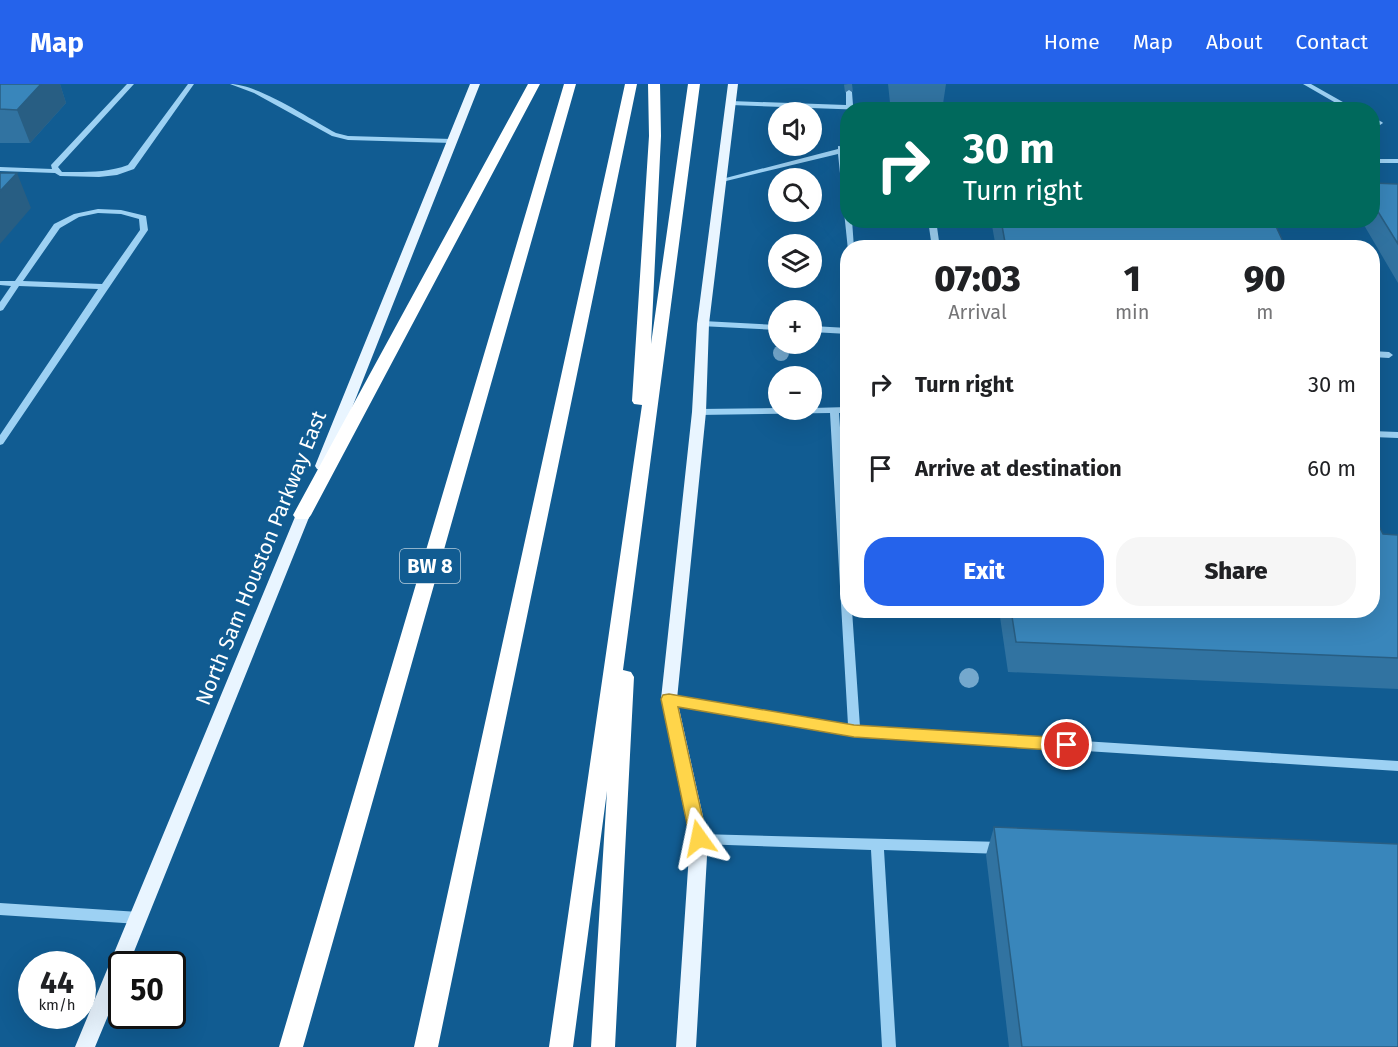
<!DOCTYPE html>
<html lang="en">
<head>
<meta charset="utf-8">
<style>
  :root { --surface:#fff; --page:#f6f6f6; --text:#202124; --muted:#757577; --accent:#2563eb }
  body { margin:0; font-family:"Fira Sans",sans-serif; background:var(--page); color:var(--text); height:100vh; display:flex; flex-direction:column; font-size:22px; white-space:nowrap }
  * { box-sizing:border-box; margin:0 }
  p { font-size:20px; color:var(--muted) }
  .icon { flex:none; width:33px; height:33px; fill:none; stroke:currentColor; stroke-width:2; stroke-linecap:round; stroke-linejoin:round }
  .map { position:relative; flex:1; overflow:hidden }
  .drawer { position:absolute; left:840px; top:156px; width:540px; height:378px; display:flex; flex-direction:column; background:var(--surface); border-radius:24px; box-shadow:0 6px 24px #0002 }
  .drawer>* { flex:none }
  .guide { position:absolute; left:840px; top:18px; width:540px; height:126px; border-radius:24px; box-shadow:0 6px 24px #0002; background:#00695c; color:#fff; overflow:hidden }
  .buttons { position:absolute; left:768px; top:18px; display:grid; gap:12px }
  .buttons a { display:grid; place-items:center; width:54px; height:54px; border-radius:50%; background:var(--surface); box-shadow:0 6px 24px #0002; font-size:30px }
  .speed { position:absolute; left:18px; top:867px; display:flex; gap:12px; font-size:30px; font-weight:700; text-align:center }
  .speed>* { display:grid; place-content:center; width:78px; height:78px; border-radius:50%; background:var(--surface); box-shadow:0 6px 24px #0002; line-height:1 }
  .speed small { font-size:15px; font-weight:400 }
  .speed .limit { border:3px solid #111; border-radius:9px; background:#fff; color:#111 }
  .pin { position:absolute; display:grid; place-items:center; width:51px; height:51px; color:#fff; margin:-26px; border:3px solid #fff; border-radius:50%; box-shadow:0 2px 6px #0007 }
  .me { position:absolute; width:66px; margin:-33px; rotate:348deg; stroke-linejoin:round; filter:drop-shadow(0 0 4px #0008) }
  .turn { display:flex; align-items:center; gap:21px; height:126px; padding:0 24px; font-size:27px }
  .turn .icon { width:78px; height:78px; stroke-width:2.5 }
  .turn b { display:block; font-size:42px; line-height:51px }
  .eta { display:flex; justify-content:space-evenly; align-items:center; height:102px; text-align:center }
  .eta b { font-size:36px; font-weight:800; line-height:42px }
  .primary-button { display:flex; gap:12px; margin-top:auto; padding:12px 24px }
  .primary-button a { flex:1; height:69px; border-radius:24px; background:var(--accent); color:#fff; font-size:24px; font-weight:800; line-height:69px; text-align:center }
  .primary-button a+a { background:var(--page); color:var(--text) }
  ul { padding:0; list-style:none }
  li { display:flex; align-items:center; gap:18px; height:84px; padding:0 24px }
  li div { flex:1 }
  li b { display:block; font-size:22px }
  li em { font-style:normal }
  header { display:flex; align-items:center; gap:36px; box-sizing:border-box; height:84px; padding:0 30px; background:var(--accent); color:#fff }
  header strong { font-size:28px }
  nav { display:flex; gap:33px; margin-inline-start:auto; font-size:21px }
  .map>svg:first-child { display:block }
</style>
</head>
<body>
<header>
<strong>Map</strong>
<nav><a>Home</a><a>Map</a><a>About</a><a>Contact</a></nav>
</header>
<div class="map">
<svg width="1398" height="963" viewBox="0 0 1398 963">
  <rect width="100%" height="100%" fill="#115c92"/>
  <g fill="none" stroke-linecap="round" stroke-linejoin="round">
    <path stroke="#3574a2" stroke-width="8" stroke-dasharray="8 4" stroke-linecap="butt" d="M848 0 849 8"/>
    <path fill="#9dd1f3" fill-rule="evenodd" d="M127 0H134L58 83 62 88C86 88 106 89 128 81L188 0H194L134 85 117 91 99 93 60 92 55 89 0 87V83L52 85 51 81Z
      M230 0C258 0 310 35 336 49L348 52 452 55 456 57 452 59 348 56 332 52 254 9Z
      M1303 0H1311L1357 26H1348Z
      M849 6 852 8 853 21 942 24 945 26H866L731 21 728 19 731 17 846 21V8Z
      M1372 33 1382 38 1383 39 1380 41H1372Z
      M838 62 848 63V67L845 68 848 93V136H852L854 164H848V166L838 70 722 98 718 96 838 65Z
      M1372 75H1398V79H1372Z
      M98 125 121 126 146 132 148 146 3 360 0 361V351L98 205 19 202 3 226 0 227V218L11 202 0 201V197H15L54 140 74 130ZM98 129 121 130 139 135 140 146 102 200 23 197 60 144 79 133Z
      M928 136H936L940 164H932Z
      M703 237 778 241V246L700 242V238Z
      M812 242 848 244V250L812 248Z
      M1372 267 1389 268 1393 271 1389 274 1372 273Z
      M848 323V329H839L848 460V526H852L860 643 1398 677V687L854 652 665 618 663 615 665 612 669 610 848 641 830 329 699 331 694 328 699 325 778 324V326H812V324Z
      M1372 347 1398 348V354L1372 353Z
      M699 750 1002 758 1007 760 1008 764 1007 768 1002 770 884 766 896 963H882L871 766 699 760 694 759 693 755 694 751Z
      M0 819 139 828 144 830 146 834 144 838 139 840 0 831Z"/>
    <path fill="#e9f5ff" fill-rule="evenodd" d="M470 0H480L329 382 322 387 317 385 315 382Z
      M728 0H738L709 240 706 328 677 615 708 755 696 963H676L690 755 661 615 692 328 697 240Z
      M309 411 316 416 129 880H122V898L95 963H75L302 416Z"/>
    <path fill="#fff" fill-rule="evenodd" d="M528 0H540L311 431 308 435H296L293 431Z
      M564 0H576L303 963H279Z
      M625 0H637L438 963H414Z
      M648 0H660L661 52 651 260 688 0H700L623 586 631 588 634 593 615 963H591L607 707 573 963H549L642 321 634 320 632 317 649 52Z"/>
  </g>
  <g fill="#74a8cd">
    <circle cx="781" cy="269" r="8"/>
    <circle cx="969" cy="594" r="10"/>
  </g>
  <path fill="#3173a1" d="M0 0H60L66 19 30 59H0Z
    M888 0H946L943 20 890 19Z
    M1372 99 1398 100V199L1361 136H1372Z
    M991 136H1273L1286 164H996Z
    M1383 450 1398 451V605L1008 588 999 526H1372Z
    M994 743 1398 963H1009L986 771Z"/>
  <path fill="#285e83" d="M41 0H60L66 19 30 59 17 26Z
    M17 89 31 124 0 160V107Z"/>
  <path fill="#3986bb" stroke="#285e83" stroke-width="1.5" d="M0 0H41L17 26 0 25Z
    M0 89H17L0 107Z
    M1372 99 1398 100V160L1372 118Z
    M1001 136H1273L1286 164H1006Z
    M1372 428 1383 450 1398 451V574L1016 558 1011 526H1372Z
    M994 743 1398 760V963H1022Z"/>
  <path fill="#ffd54a" stroke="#a68a30" stroke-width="1.5" d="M669 610 854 641 1067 654 1072 656 1074 661 1072 665 1067 667 854 653 678 623 707 754 705 760 699 762 693 760 690 754 661 615 663 611Z"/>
  <g text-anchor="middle" stroke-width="4.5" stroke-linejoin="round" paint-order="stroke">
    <rect fill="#115c92" stroke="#b8cede" stroke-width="1.5" x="400" y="465" width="60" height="34" rx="4.5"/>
    <g font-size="20" font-weight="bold" fill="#fff">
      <text x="430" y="489">BW 8</text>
    </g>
    <g font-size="21" fill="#fff" stroke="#115c92">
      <text transform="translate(261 474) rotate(-68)" y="7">North Sam Houston Parkway East</text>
    </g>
  </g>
</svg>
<div class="buttons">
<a><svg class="icon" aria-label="sound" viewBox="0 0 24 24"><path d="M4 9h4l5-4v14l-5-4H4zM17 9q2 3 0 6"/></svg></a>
<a><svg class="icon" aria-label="search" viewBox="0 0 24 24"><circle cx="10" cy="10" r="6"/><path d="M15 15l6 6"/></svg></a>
<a><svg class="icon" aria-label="layers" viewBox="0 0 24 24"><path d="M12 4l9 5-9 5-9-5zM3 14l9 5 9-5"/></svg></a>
<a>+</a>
<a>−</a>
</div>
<div class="speed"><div>44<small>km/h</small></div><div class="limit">50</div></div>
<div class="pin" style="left:1067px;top:661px;background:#d93025"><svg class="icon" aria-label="arrive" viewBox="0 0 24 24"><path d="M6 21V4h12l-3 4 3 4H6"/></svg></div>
<svg class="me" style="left:699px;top:754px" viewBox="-20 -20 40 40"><path d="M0-17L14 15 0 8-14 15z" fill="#ffd54a" stroke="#fff" stroke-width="4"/></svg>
<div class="guide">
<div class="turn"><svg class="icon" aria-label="right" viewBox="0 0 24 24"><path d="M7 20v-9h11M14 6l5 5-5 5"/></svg><div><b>30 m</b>Turn right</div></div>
</div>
<section class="drawer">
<div class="eta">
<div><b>07:03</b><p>Arrival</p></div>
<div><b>1</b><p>min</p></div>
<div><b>90</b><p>m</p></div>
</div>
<ul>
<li><svg class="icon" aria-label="right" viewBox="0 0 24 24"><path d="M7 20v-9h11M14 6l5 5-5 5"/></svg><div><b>Turn right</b></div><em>30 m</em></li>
<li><svg class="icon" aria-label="arrive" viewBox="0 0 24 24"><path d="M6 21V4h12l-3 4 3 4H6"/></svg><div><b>Arrive at destination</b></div><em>60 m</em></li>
</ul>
<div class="primary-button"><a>Exit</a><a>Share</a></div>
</section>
</div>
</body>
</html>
